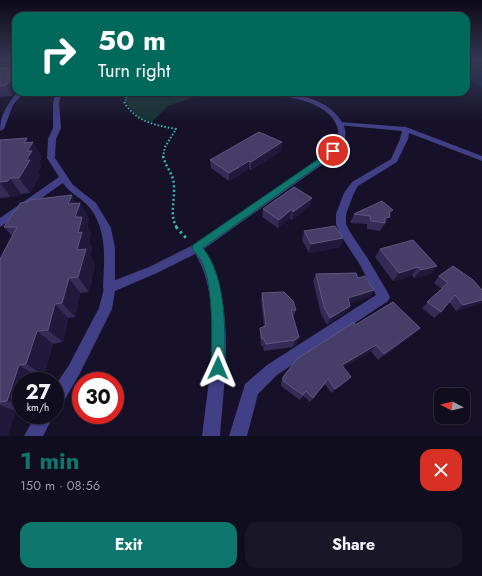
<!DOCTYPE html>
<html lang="en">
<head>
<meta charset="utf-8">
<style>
  :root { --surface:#100d1f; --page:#191628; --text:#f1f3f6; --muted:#9c9ca4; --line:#302d3d; --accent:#0f766e }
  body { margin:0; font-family:Jost,sans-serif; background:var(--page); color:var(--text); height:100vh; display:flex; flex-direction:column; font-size:15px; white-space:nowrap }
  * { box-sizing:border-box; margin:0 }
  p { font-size:13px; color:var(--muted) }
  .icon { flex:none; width:22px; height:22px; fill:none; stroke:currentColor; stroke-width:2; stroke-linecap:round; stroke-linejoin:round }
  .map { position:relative; height:436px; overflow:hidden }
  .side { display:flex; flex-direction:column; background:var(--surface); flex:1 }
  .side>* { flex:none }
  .hud { position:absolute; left:12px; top:12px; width:458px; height:84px; border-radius:12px; box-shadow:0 1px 3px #0004,0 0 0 1px var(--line); background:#00695c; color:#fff; overflow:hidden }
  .needle { width:26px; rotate:277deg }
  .buttons { position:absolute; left:434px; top:388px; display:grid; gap:8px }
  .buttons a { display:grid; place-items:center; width:36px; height:36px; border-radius:8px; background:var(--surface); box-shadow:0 1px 3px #0004,0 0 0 1px var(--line); font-size:20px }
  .speed { position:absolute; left:12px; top:372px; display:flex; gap:8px; font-size:20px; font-weight:700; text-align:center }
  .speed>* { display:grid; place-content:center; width:52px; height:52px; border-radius:50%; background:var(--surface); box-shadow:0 1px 3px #0004,0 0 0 1px var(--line); line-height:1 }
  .speed small { font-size:10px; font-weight:400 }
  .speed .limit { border:6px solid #d22; background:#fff; color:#111 }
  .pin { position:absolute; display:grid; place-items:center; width:34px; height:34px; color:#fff; margin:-17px; border:2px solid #fff; border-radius:50%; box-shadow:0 1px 4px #0007 }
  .me { position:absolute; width:44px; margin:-22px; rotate:1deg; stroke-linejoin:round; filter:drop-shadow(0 0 3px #0008) }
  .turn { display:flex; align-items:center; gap:14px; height:84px; padding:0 20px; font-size:18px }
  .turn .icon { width:52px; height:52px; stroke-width:2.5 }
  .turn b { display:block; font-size:28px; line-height:34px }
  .round { display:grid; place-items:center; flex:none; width:42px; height:42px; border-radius:12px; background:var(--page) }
  .headline { display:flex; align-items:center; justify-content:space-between; height:68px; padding:0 20px }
  h1 { font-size:24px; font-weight:700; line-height:30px; color:var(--accent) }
  .action { display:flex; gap:8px; margin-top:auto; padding:8px 20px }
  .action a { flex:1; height:46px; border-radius:12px; background:var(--accent); color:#fff; font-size:16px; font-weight:700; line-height:46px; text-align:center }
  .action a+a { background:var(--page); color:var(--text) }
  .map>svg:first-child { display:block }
</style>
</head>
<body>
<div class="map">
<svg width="482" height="436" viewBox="0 0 482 436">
  <rect width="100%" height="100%" fill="#161129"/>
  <path fill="#153332" d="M114 92H208L168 106 152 122C137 119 128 107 121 94Z"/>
  <path fill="#0d2246" d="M478 70 482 72V88L466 79V73Z"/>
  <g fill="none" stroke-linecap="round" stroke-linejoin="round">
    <path stroke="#36b7af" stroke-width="1.5" stroke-dasharray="1 1.5" stroke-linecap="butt" d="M0 68H16
      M125 103 128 92"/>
    <path stroke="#36b7af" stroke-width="2" stroke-dasharray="1.5 2" stroke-linecap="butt" d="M124 102C136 122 155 125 176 129L165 147 163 157"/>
    <path stroke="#36b7af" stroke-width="2.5" stroke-dasharray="2 2.5" stroke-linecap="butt" d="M163 156C166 168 174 174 174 187 175 201 169 215 177 228"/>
    <path stroke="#36b7af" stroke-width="3" stroke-dasharray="2.5 3.5" stroke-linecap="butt" d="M176 227 188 240"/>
    <path fill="#413f86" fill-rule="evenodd" d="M18 92H24L13 105 4 129 0 131C0 115 7 104 18 92Z
      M56 92H62L59 102 61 128 56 139 55 158 73 185 96 203 111 228 115 248V288L113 292 109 293 105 292 103 288C104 260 108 232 90 208 82 198 70 194 63 183L0 227V218L59 177 47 158 48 139 53 128V102Z
      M340 122 406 127 482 156V161L409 133 408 139 397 162 358 186 354 193 346 214V224L350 232 368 259 388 293 390 297 388 301 277 375 258 394 247 436H229L245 384 267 365 376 295 360 265 340 234 336 224V214L344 193 352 182 391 159 400 139 402 131 338 125 337 124Z
      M197 244 201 245C205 252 210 259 213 266 234 319 224 381 220 436H202C208 386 221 314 202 267 199 260 195 254 192 248L193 245Z"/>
    <path fill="#413f86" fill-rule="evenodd" d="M266 92C293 92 330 98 343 124 350 139 341 150 330 159L201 251 157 273 115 291 112 309 79 375 61 406 55 408V386L69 365 99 308 105 284 149 267 193 245 324 155C333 148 340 142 338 130 334 108 305 100 287 97 280 96 271 96 266 92Z
      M36 415H54L43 436H24Z"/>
  </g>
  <path fill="#342b56" d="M16 68V92L12 96 0 97V69Z
    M21 92H48L45 95 23 96Z
    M0 140 30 142 42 157 39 162 41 166 38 172 40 175 30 193 21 194 19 196 0 198Z
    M281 151 251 170 249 169 229 181 211 168 210 160Z
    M76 203H80L89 219 87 225 91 232 89 243 92 248 90 256 95 265 89 292 80 293 75 317 68 318 63 342 53 344 44 375 37 376 21 381V410L16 411 0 436V259L12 236 4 227Z
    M310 206 292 220 290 218 278 228 262 217 263 209Z
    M393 210 385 225 383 226 380 231 367 229V224L350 223 354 214Z
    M304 231 343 238 340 247 309 253 302 240Z
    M380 249 437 266 430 274 414 278 412 275 393 281 375 257Z
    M316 274 358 278 374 290 370 297 349 303 350 306 346 312 327 325 321 314 313 281Z
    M439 276 482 290V303L456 311 449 302 441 312 434 318 422 308 442 289 434 283Z
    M262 293 296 310 293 318 297 344 293 347 264 351 263 346H261L260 335V328L264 326 261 301Z
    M355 325 413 335 378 360 371 351 343 367 346 382 331 393 325 384 310 402 303 396 300 400 281 386V382L283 377Z"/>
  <path fill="#20193c" d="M2 61 3 65 0 66V62Z
    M12 80 16 87V92H17L12 96 6 85Z
    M44 92H48L45 95Z
    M27 138 31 145 33 142 42 157 39 162 41 166 38 172 40 175 30 193 19 178 26 160 24 143Z
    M282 142 281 151 251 170V162Z
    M249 161V169L229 181V173Z
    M10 178 21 194 19 196 11 197 0 183V182Z
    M72 195 79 208 80 203 89 219 87 225 91 232 89 243 92 248 90 256 95 265 89 292 78 277 77 250 68 204Z
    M312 198 310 206 292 220 293 212Z
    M292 209 290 218 278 228 279 220Z
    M393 210 385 225 383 226 385 223V218L389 212Z
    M343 238 340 247 309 253 311 244Z
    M437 266 430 274 414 278 421 270Z
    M418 267 412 275 393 281 399 273Z
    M69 278 80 293 75 317 62 303Z
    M374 290 370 297 344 305 348 298Z
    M482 300V303L456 311 463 305Z
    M55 304 68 318 63 342 48 330Z
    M350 306 346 312 327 325 330 318Z
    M420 328 413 335 378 360 384 354Z
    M37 331 53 344 44 375 26 364Z
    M299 337 297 344 293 347 295 340Z
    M376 345 371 351 338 370 342 365Z
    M19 365 37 376 36 381H21V407L7 401Z
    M351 377 346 382 331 393 335 389Z
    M0 405 16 411 8 436H0Z"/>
  <path fill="#463e68" stroke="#5e577f" d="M16 68V80H12L6 85 0 86V69Z
    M259 132 282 142 251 162 249 161 229 173 210 160Z
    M27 138 24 143 33 142 27 151H32L26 160H30L19 178H10L8 181 0 182V140Z
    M294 187 312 198 293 212 292 209 279 220 263 209Z
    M72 195 68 204 80 203 75 217H82L78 233 82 232 77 250 86 249 78 277 69 278 62 303 55 304 48 330 37 331 26 364 19 365 7 401 0 402V259L17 227H4L14 211 17 210 20 203 28 202 29 200Z
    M382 201 393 210 389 212 390 217 385 218V223L371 221 370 216 354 214Z
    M335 226 343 238 311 244 304 231Z
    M413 240 437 266 421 270 418 267 399 273 380 249Z
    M453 266 473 280 482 290V300L463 305 455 295 441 312 427 302 448 283 439 276Z
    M356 273 358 278 365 276 374 290 348 298 350 306 330 318 324 307 316 274Z
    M284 292 293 301 296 310H291L299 337 295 340 266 344 264 339H262L260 328 266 326 262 293Z
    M393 302 420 328 384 354 376 345 342 365 351 377 335 389 328 379 313 398 306 391 303 395 283 381V377L297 359 354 322 355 325Z"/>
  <linearGradient id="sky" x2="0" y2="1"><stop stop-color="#0c0917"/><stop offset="0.5" stop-color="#363854"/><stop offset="1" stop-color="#363854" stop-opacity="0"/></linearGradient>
  <rect width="482" height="122" fill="url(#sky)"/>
  <path fill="#0f766e" stroke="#0a4d48" d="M333 149 337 151 336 153 203 248C227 278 225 332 225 368L223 373 218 375 213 373 211 368C212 339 214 286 201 260 198 256 194 252 192 248L193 245Z"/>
</svg>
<div class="buttons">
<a><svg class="needle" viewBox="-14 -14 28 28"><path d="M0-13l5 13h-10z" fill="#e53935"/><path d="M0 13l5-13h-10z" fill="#9c9ca4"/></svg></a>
</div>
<div class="speed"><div>27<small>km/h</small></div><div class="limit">30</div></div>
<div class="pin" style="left:333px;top:151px;background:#d93025"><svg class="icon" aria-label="arrive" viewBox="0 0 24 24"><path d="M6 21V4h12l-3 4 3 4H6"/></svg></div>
<svg class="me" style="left:218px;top:368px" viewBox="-20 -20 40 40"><path d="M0-17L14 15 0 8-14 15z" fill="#0f766e" stroke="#fff" stroke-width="4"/></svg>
<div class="hud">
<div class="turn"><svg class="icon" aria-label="right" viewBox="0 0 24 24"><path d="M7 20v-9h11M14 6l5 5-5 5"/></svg><div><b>50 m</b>Turn right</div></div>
</div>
</div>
<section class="side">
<div class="headline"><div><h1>1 min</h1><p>150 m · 08:56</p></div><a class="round" style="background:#d93025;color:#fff"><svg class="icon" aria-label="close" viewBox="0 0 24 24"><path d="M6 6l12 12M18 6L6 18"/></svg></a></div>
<div class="action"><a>Exit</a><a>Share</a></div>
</section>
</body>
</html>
